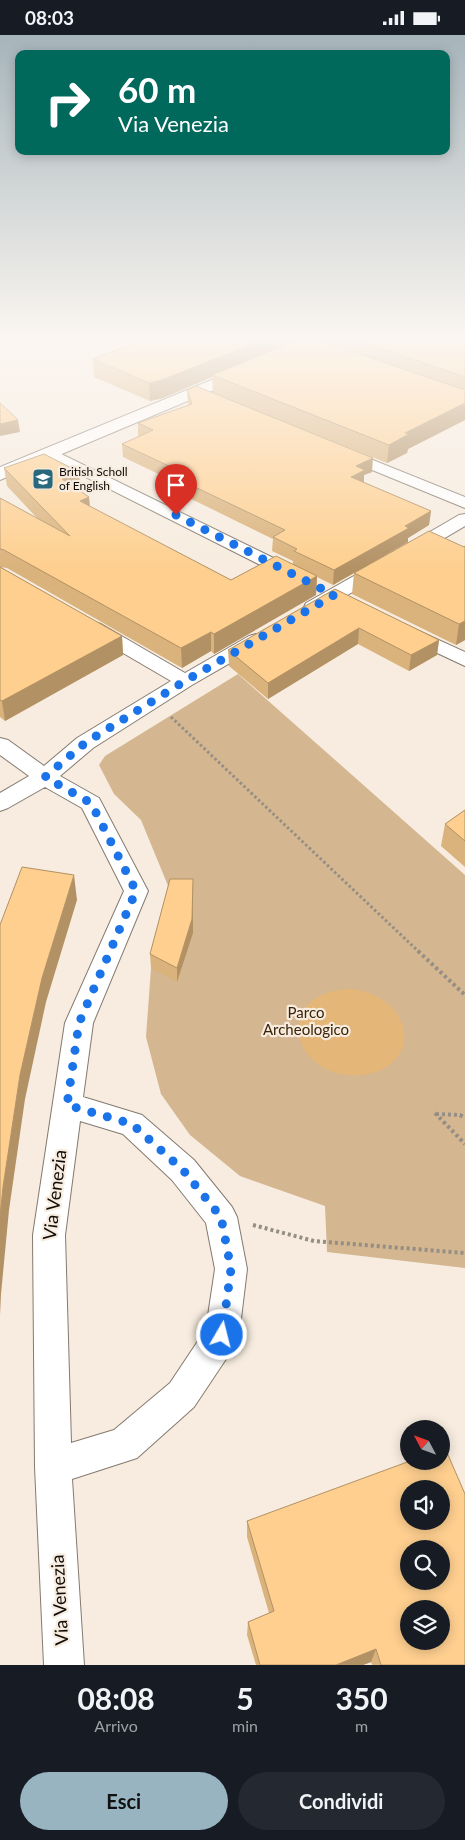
<!DOCTYPE html>
<html lang="it">
<head>
<meta charset="utf-8">
<style>
  :root { --surface:#171b24; --page:#242831; --text:#f1f3f6; --muted:#9ea1a6; --accent:#97b4c0 }
  body { margin:0; font-family:Lato,sans-serif; background:var(--page); color:var(--text); height:100vh; display:flex; flex-direction:column; font-size:19px; white-space:nowrap }
  * { box-sizing:border-box; margin:0 }
  p { font-size:16px; color:var(--muted) }
  .icon { flex:none; width:28px; height:28px; fill:none; stroke:currentColor; stroke-width:2; stroke-linecap:round; stroke-linejoin:round }
  .map { position:relative; height:1630px; overflow:hidden }
  .details { display:flex; flex-direction:column; background:var(--surface); flex:1 }
  .details>* { flex:none }
  .hud { position:absolute; left:15px; top:15px; width:435px; height:105px; border-radius:10px; box-shadow:0 2px 12px #0003; background:#00695c; color:#fff; overflow:hidden }
  .needle { width:32px; rotate:311deg }
  .controls { position:absolute; left:400px; top:1385px; display:grid; gap:10px }
  .controls a { display:grid; place-items:center; width:50px; height:50px; border-radius:50%; background:var(--surface); box-shadow:0 2px 12px #0003; font-size:25px }
  .pin { position:absolute; display:grid; place-items:center; width:42px; height:42px; color:#fff; margin:-51px -21px; border-radius:50% 50% 50% 0; rotate:-45deg; box-shadow:0 0 5px #0007 }
  .pin .icon { rotate:45deg }
  .me { position:absolute; width:55px; margin:-28px; rotate:8deg; stroke-linejoin:round; filter:drop-shadow(0 0 4px #0008) }
  .turn { display:flex; align-items:center; gap:18px; height:105px; padding:0 20px; font-size:22px }
  .turn .icon { width:65px; height:65px; stroke-width:2.5 }
  .turn b { display:block; font-size:35px; line-height:42px }
  .eta { display:flex; justify-content:space-evenly; align-items:center; height:85px; text-align:center }
  .eta b { font-size:30px; font-weight:700; line-height:35px }
  .action { display:flex; gap:10px; margin-top:auto; padding:10px 20px }
  .action a { flex:1; height:58px; border-radius:30px; background:var(--accent); color:#111; font-size:20px; font-weight:700; line-height:58px; text-align:center }
  .action a+a { background:var(--page); color:var(--text) }
  .status { display:flex; justify-content:space-between; align-items:center; height:35px; padding:0 25px; background:var(--surface); direction:ltr }
  .status svg { height:14px; fill:currentColor }
  .map>svg:first-child { display:block }
</style>
</head>
<body>
<div class="status"><b>08:03</b><svg viewBox="0 0 49 12"><path d="M0 12V9h3v3zM5 12V6h3v6zM10 12V3h3v9zM15 12V0h3v12zM26 1h20v11H26zM47 4h2v5h-2z"/></svg></div>
<div class="map">
<svg width="465" height="1630" viewBox="0 0 465 1630">
  <rect width="100%" height="100%" fill="#f7ecdf"/>
  <path fill="#d4b690" d="M238 639 465 840V1233L327 1217 325 1171 240 1141 190 1100 161 1059 146 1002 151 933 171 858 141 785 114 759 99 730 105 721Z"/>
  <path fill="#e4b677" d="M351 954C416 962 424 1033 361 1040 292 1046 268 957 351 954Z"/>
  <g fill="none" stroke-linecap="round" stroke-linejoin="round">
    <g stroke="#847a6f" stroke-width="2">
      <path id="street" d="M49 413 302 537 305 541 302 545 296 546 290 545 44 421 41 418 44 415Z
        M343 413 465 462V473L338 421 335 418 338 415Z
        M465 479V491L416 520 410 521 404 520 401 516 404 512 459 480Z
        M381 528 387 529 390 533 387 537 320 576 313 578 306 576 304 572 306 568 375 529Z
        M94 587 101 589 185 638 249 601 256 599 263 601 266 605 263 609 192 650 93 713 60 741 99 763 148 856 93 988 83 1062 142 1080 194 1125 232 1172 237 1182 247 1234 239 1300 234 1312 194 1372 137 1423 72 1444 84 1630H44L35 1432 33 1200 65 988 124 856 82 773 45 752 8 773 0 776V758L29 741 0 720V703L8 705 44 731 77 703 171 646 87 597 84 593 87 589ZM80 1086 123 1099 172 1145 206 1188 215 1234 206 1294 170 1348 114 1395 71 1408 65 1200Z
        M408 591 465 617V631L401 601 398 597 401 593Z"/>
    </g>
    <g stroke="#847a6f" stroke-width="2">
      <path id="secondary" d="M248 330 254 332 256 335 254 338 0 445V432Z"/>
    </g>
    <path stroke="#958e84" stroke-width="3" stroke-dasharray="2.5 2.5" stroke-linecap="butt" d="M171 682 419 917"/>
    <path stroke="#958e84" stroke-width="4" stroke-dasharray="3 3" stroke-linecap="butt" d="M418 916 465 960
      M435 1078 465 1109
      M436 1079 460 1080 465 1083
      M253 1190 314 1206 465 1218"/>
    <use href="#street" fill="#fff" fill-rule="evenodd"/>
    <use href="#secondary" fill="#fff" fill-rule="evenodd"/>
  </g>
  <path fill="#dab27b" d="M137 305H319L324 306V305H465V385L408 414 407 418 387 428 213 358 212 342 163 363 150 366 94 342 93 324 137 307Z
    M187 355 372 437 364 440V447L431 476 429 490 408 503V507L333 550 317 542 316 560 214 619 211 616 182 633 7 533 0 532 122 601 123 620 5 686 0 682V463L38 484 7 451 4 433 79 437 80 455H79L90 472 231 545 293 529V526L272 516 273 504 175 456V447L123 422 122 409 138 402V388L188 370Z
    M465 511V605L456 610 352 559 354 538Z
    M335 554 439 605 437 620 409 636 358 609 268 664 229 631 228 615Z
    M465 775V832L441 811 445 789Z
    M193 858V898L177 947 151 933 150 919Z
    M247 1486 465 1630H372L371 1627 363 1630H256L247 1600 248 1587 269 1578 247 1502Z"/>
  <path fill="#b29164" d="M262 305H304L212 340V342L163 363 150 366 149 348Z
    M465 368V385L408 414 407 418 387 428 389 410 405 398Z
    M18 385 20 397 0 401V389Z
    M373 423 372 437 364 440V449L351 442 356 431Z
    M79 437 80 455 64 462 62 444Z
    M89 462 91 481 80 466Z
    M431 476 429 490 408 503V507L333 550 334 535Z
    M317 541 316 560 214 619V599Z
    M465 586V605L456 610 459 589Z
    M359 593 358 609 268 664V648Z
    M211 597V616L182 633 181 613Z
    M122 601 123 620 5 686 2 666Z
    M439 605 437 620 409 636 411 620Z
    M74 840 77 865 46 967 25 1064 9 1175 1 1259 0 1280V1182L3 1152 20 1040 42 943Z
    M193 844V898L177 947V933Z
    M376 1614 371 1627 363 1630H336Z"/>
  <path fill="#fecf8f" stroke="#b29164" fill-rule="evenodd" d="M144 305H262L162 345 149 348 93 324Z
    M298 305H319L465 355V368L405 398 409 399 389 410 212 340Z
    M356 305H465V342Z
    M196 351 373 423 356 431 365 435 351 442 431 476 405 491 409 493 334 535 294 516 297 514 273 502 285 495 174 442 184 438 122 409 153 395 138 388 192 369 187 355Z
    M0 368 18 385 0 389Z
    M44 419 79 437 62 444 89 462 80 466 231 545 276 521 317 541 214 599 211 597 181 613 4 515 0 514V463L70 501 4 433Z
    M429 496 464 512 465 511V586L459 589 354 538Z
    M0 532 122 601 2 666 0 665Z
    M335 554 439 605 411 620 359 593 268 648 228 615Z
    M465 775V806L445 789Z
    M22 832 74 840 42 943 20 1040 3 1152 0 1182V890Z
    M170 844H193L192 884 177 933 150 919Z
    M445 1413 465 1459V1630H381L376 1614 336 1630H260L248 1587 274 1576 247 1486 410 1426H441V1415ZM409 1454H441V1486H409ZM409 1514H441V1546H409ZM409 1574H441V1606H409Z"/>
  <linearGradient id="sky" x2="0" y2="1"><stop stop-color="#a6b5bb"/><stop offset="0.57" stop-color="#fbf6f1"/><stop offset="1" stop-color="#fbf6f1" stop-opacity="0"/></linearGradient>
  <rect width="465" height="533" fill="url(#sky)"/>
  <g fill="none" stroke-linecap="round" stroke-linejoin="round">
    <path stroke="#1a73e8" stroke-width="9" stroke-dasharray="0 16.2" d="M176 480 334 560 185 646 85 708 45 742 91 768 136 856 79 988 67 1070 132 1089 183 1135 221 1182 231 1234 222 1300"/>
  </g>
  <defs>
    <g id="school-square" transform="scale(1.125)"><rect x="-9" y="-9" width="18" height="18" rx="4" fill="#29687d" stroke="#f7ecdf"/><path d="M0-5L7-2L0 1L-7-2ZM-4 1L0 2.5L4 1V4Q0 6-4 4Z" fill="#fff"/></g>
  </defs>
  <g fill-rule="evenodd">
    <use href="#school-square" x="43" y="444"/>
  </g>
  <g text-anchor="middle" stroke-width="4.5" stroke-linejoin="round" paint-order="stroke">
    <g font-size="12" fill="#0f0c08" stroke="#f7ecdf" text-anchor="start">
      <text x="59" y="441">British Scholl<tspan x="59" dy="14">of English</tspan></text>
    </g>
    <g font-size="15" fill="#382508" stroke="#f7ecdf">
      <text x="306" y="983">Parco<tspan x="306" dy="17">Archeologico</tspan></text>
    </g>
    <g font-size="18" fill="#0f0c08" stroke="#f7ecdf">
      <text transform="translate(55 1160) rotate(-83)" y="6">Via Venezia</text>
      <text transform="translate(60 1565) rotate(-93)" y="6">Via Venezia</text>
    </g>
  </g>
</svg>
<div class="controls">
<a><svg class="needle" viewBox="-14 -14 28 28"><path d="M0-13l5 13h-10z" fill="#e53935"/><path d="M0 13l5-13h-10z" fill="#9ea1a6"/></svg></a>
<a><svg class="icon" aria-label="sound" viewBox="0 0 24 24"><path d="M4 9h4l5-4v14l-5-4H4zM17 9q2 3 0 6"/></svg></a>
<a><svg class="icon" aria-label="search" viewBox="0 0 24 24"><circle cx="10" cy="10" r="6"/><path d="M15 15l6 6"/></svg></a>
<a><svg class="icon" aria-label="layers" viewBox="0 0 24 24"><path d="M12 4l9 5-9 5-9-5zM3 14l9 5 9-5"/></svg></a>
</div>
<div class="pin" style="left:176px;top:480px;background:#d93025"><svg class="icon" aria-label="arrive" viewBox="0 0 24 24"><path d="M6 21V4h12l-3 4 3 4H6"/></svg></div>
<svg class="me" style="left:222px;top:1300px" viewBox="-20 -20 40 40"><circle r="17" fill="#1a73e8" stroke="#fff" stroke-width="3"/><path d="M0-11L8 9 0 5-8 9z" fill="#fff"/></svg>
<div class="hud">
<div class="turn"><svg class="icon" aria-label="right" viewBox="0 0 24 24"><path d="M7 20v-9h11M14 6l5 5-5 5"/></svg><div><b>60 m</b>Via Venezia</div></div>
</div>
</div>
<section class="details">
<div class="eta">
<div><b>08:08</b><p>Arrivo</p></div>
<div><b>5</b><p>min</p></div>
<div><b>350</b><p>m</p></div>
</div>
<div class="action"><a>Esci</a><a>Condividi</a></div>
</section>
</body>
</html>
